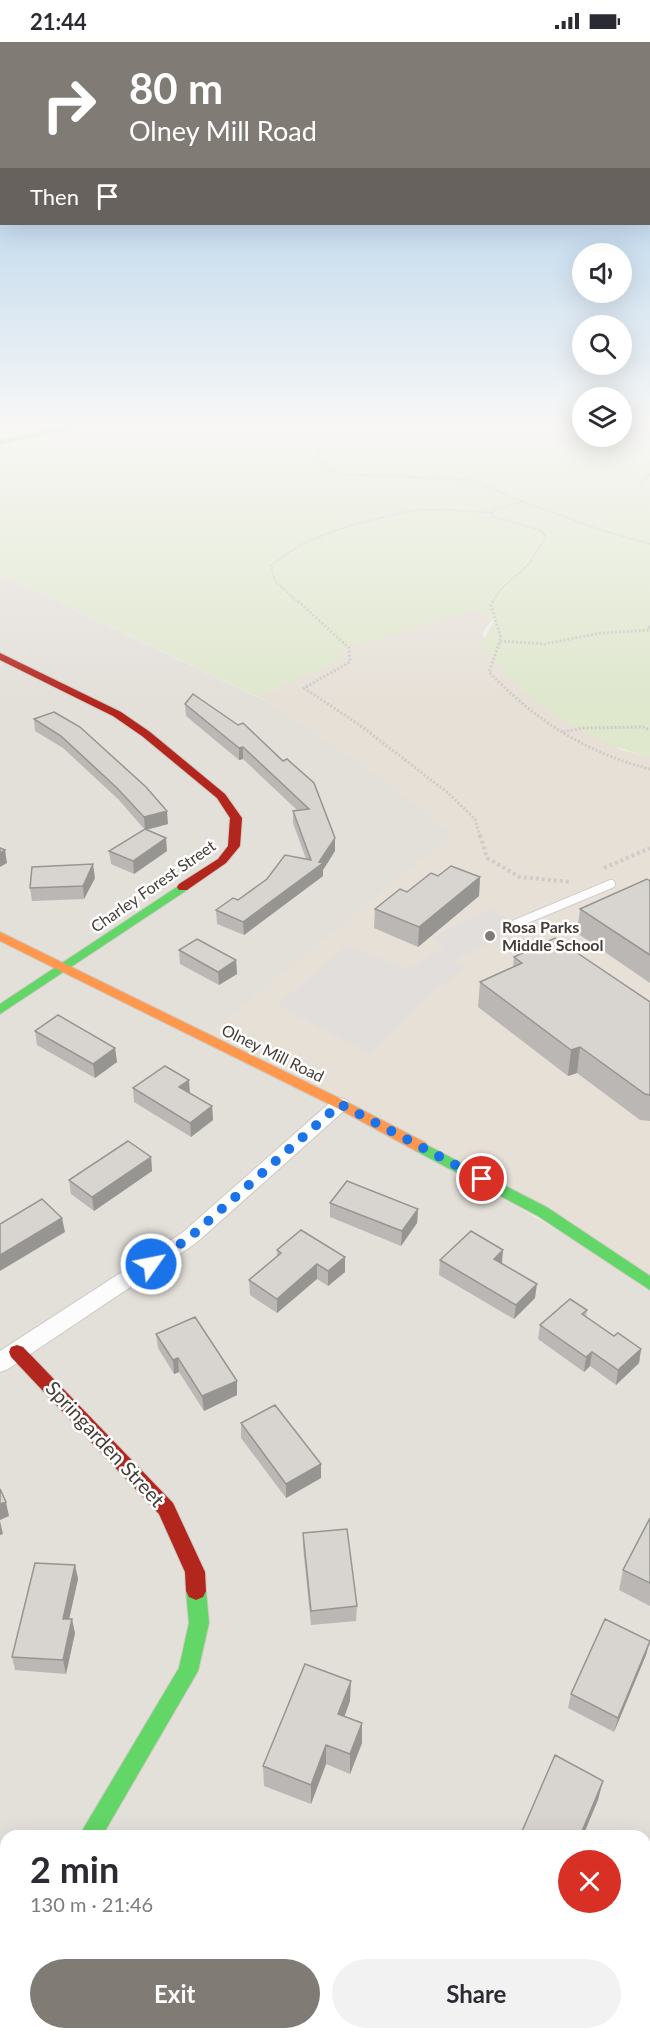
<!DOCTYPE html>
<html lang="en">
<head>
<meta charset="utf-8">
<style>
  :root { --surface:#fff; --page:#f2f2f3; --text:#2b2b33; --muted:#7c7c81; --accent:#817b76 }
  body { margin:0; font-family:Lato,sans-serif; background:var(--page); color:var(--text); height:100vh; display:flex; flex-direction:column; font-size:22px; white-space:nowrap }
  * { box-sizing:border-box; margin:0 }
  p { font-size:20px; color:var(--muted) }
  .icon { flex:none; width:33px; height:33px; fill:none; stroke:currentColor; stroke-width:2; stroke-linecap:round; stroke-linejoin:round }
  .map { position:relative; flex:1; overflow:hidden }
  .details { position:absolute; left:0px; top:1788px; width:651px; height:210px; display:flex; flex-direction:column; background:var(--surface); border-radius:18px 18px 0 0; box-shadow:0 6px 24px #0002 }
  .details>* { flex:none }
  .hud { position:absolute; left:0px; top:0px; width:651px; height:183px; box-shadow:0 6px 24px #0002; background:#817b76; color:#fff; overflow:hidden }
  .buttons { position:absolute; left:572px; top:201px; display:grid; gap:12px }
  .buttons a { display:grid; place-items:center; width:60px; height:60px; border-radius:50%; background:var(--surface); box-shadow:0 6px 24px #0002; font-size:30px }
  .pin { position:absolute; display:grid; place-items:center; width:51px; height:51px; color:#fff; margin:-26px; border:3px solid #fff; border-radius:50%; box-shadow:0 2px 6px #0007 }
  .me { position:absolute; width:66px; margin:-33px; rotate:57deg; stroke-linejoin:round; filter:drop-shadow(0 0 4px #0008) }
  .turn { display:flex; align-items:center; gap:21px; height:126px; padding:0 30px; font-size:27px }
  .turn .icon { width:78px; height:78px; stroke-width:2.5 }
  .turn b { display:block; font-size:42px; line-height:51px }
  .then { display:flex; align-items:center; height:57px; padding:0 30px; background:#0003; gap:12px; font-size:22px }
  .round { display:grid; place-items:center; flex:none; width:63px; height:63px; border-radius:32px; background:var(--page) }
  .overview { display:flex; align-items:center; justify-content:space-between; height:102px; padding:0 30px }
  h1 { font-size:36px; font-weight:700; line-height:45px }
  .cta { display:flex; gap:12px; margin-top:auto; padding:12px 30px }
  .cta a { flex:1; height:69px; border-radius:36px; background:var(--accent); color:#fff; font-size:24px; font-weight:700; line-height:69px; text-align:center }
  .cta a+a { background:var(--page); color:var(--text) }
  .status { display:flex; justify-content:space-between; align-items:center; height:42px; padding:0 30px; background:var(--surface); direction:ltr }
  .status svg { height:16px; fill:currentColor }
  .map>svg:first-child { display:block }
</style>
</head>
<body>
<div class="status"><b>21:44</b><svg viewBox="0 0 49 12"><path d="M0 12V9h3v3zM5 12V6h3v6zM10 12V3h3v9zM15 12V0h3v12zM26 1h20v11H26zM47 4h2v5h-2z"/></svg></div>
<div class="map">
<svg width="650" height="1998" viewBox="0 0 650 1998">
  <rect width="100%" height="100%" fill="#f0edea"/>
  <path fill="#e3dfd9" fill-rule="evenodd" d="M0 532 276 664 376 731 454 792 205 996 340 1062 650 1242V1998H0ZM6 1794H645V1992H6Z"/>
  <path fill="#e6e0d7" d="M281 550 503 563 483 590 485 606 621 708 650 715V1242L543 1170 205 996 454 792 376 731 276 664 258 655 342 615Z"/>
  <path fill="#dfe7cd" d="M0 380H86L0 397Z
    M100 380H582V394H621V380H650V715C600 703 549 674 511 637 500 627 491 614 481 602L494 579 475 569 337 608 343 616 258 655 0 532V401Z"/>
  <path fill="#e1dedb" d="M492 866 521 886 452 919 467 927 429 952 369 1011 277 963 347 904 408 927 444 906 433 895Z"/>
  <g fill="none" stroke-linecap="round" stroke-linejoin="round">
    <g stroke="#ccc9c6" stroke-width="10">
      <path id="lane" d="M515 882 611 842"/>
    </g>
    <g stroke="#ccc9c6" stroke-width="2">
      <path id="street" d="M340 1056 347 1058 349 1062 347 1066 196 1201 8 1327 0 1330V1309L182 1191 333 1058Z
        M6 1918V1958L0 1961V1921Z"/>
    </g>
    <g stroke="#cec9c2" stroke-width="2">
      <path id="fast" d="M92 380H103L0 402V398Z
        M183 841 187 842 189 845 187 848 0 972V962Z
        M421 1100 548 1166 650 1234V1248L538 1174 416 1109 414 1105 416 1101Z
        M196 1540 203 1543 206 1549 209 1581 198 1629 102 1794H79L179 1626 189 1581 186 1549 189 1543Z"/>
    </g>
    <g stroke="#cec9c2" stroke-width="2">
      <path id="slow" d="M0 890 345 1059 426 1101 428 1105 426 1109H416L335 1065 0 899Z"/>
    </g>
    <g stroke="#cec9c2" stroke-width="2">
      <path id="jam" d="M0 611 121 670 150 690 225 752 242 776 240 804 226 821 187 848H179L177 845 179 842 218 817 228 804 230 776 217 756 142 694 113 674 0 618Z
        M17 1303 23 1305 173 1461 205 1530 206 1549 203 1555 196 1558 189 1555 186 1549 185 1530 159 1472 11 1315 9 1310 11 1305Z"/>
    </g>
    <path stroke="#cecbc8" stroke-width="2" stroke-dasharray="1.5 1.5" stroke-linecap="butt" d="M318 380 316 397 319 418 338 432 474 438 510 455 601 488 650 502
      M642 380 650 391
      M641 442 650 432
      M492 471 494 467 523 460
      M299 561 275 539 271 524C302 497 337 487 376 477 391 474 406 469 422 468 445 467 469 469 492 471L491 474 542 489 546 495 528 523 501 547 492 561"/>
    <path stroke="#cecbc8" stroke-width="3" stroke-dasharray="2 2" stroke-linecap="butt" d="M298 559 349 606 350 620 304 646 361 684 448 751 475 777 480 795
      M493 559 491 563 501 596 489 630C535 678 586 711 650 727
      M650 585H647L650 587
      M500 599 544 602 601 591 650 588
      M563 690 583 686 643 685 650 688"/>
    <path stroke="#cecbc8" stroke-width="4" stroke-dasharray="3 3" stroke-linecap="butt" d="M480 793 487 816 520 835 572 840
      M604 826 650 806"/>
    <use href="#lane" stroke="#fdfcfc" stroke-width="8"/>
    <use href="#street" fill="#fdfcfc" fill-rule="evenodd"/>
    <use href="#fast" fill="#63d668" fill-rule="evenodd"/>
    <use href="#slow" fill="#ff974d" fill-rule="evenodd"/>
    <use href="#jam" fill="#b3261e" fill-rule="evenodd"/>
  </g>
  <path fill="#bab7b4" d="M185 662 238 683 335 796V809L323 828V834L244 893 217 882 216 868 238 858 306 817 293 781V769L297 768 243 717 239 718 186 674Z
    M34 677 80 685 168 782 147 788 167 809 134 832 111 822 109 809 145 788 119 758 63 706 35 689Z
    M438 834 480 835 479 854 418 905 374 886 375 867Z
    M95 836 84 857 32 859 30 846Z
    M650 839V941L577 891 580 867Z
    M179 908 236 918 237 932 219 943 180 922Z
    M514 915 650 960V1079L640 1078 577 1031 568 1034 478 965 480 940 513 925Z
    M35 989 115 1006 117 1020 95 1036 37 1003Z
    M133 1046 190 1051 212 1064 213 1078 191 1095 134 1060Z
    M151 1115 152 1129 94 1169 71 1152 69 1138Z
    M330 1161 418 1167 417 1181 401 1204 330 1175Z
    M277 1208 345 1230 328 1244 317 1237 277 1271 250 1253 249 1238 277 1214Z
    M440 1218 502 1221 535 1256 514 1277 439 1233Z
    M587 1268 586 1274 614 1294 641 1307 639 1321 616 1343 590 1324 584 1330 538 1297 540 1283Z
    M156 1292 237 1339V1353L204 1369 179 1330 174 1332 158 1306Z
    M241 1381 321 1436 286 1456 241 1396Z
    M650 1476V1564L619 1548 623 1528Z
    M303 1491 357 1564 356 1579 311 1583 303 1505Z
    M75 1523 78 1537 69 1577 75 1591 66 1632 15 1628 12 1615Z
    M646 1613 614 1690 568 1666 571 1652Z
    M350 1659 344 1675 362 1701 350 1732 326 1722 311 1762 264 1744 263 1724Z"/>
  <path fill="#979592" d="M243 705V717L239 718V706Z
    M167 769 168 782 145 788 144 775Z
    M166 796 167 809 134 832 133 819Z
    M335 796V809L323 828V834L244 893 243 880 319 820Z
    M5 808 7 821 0 825V811Z
    M93 822 95 836 84 857 83 844Z
    M480 835 479 854 418 905 419 885Z
    M236 918 237 932 219 943 218 930Z
    M580 1005 577 1031 568 1034 571 1008Z
    M115 1006 117 1020 95 1036 93 1022Z
    M189 1038 190 1052 179 1045Z
    M212 1064 213 1078 191 1095 190 1081Z
    M151 1115 152 1129 94 1169 92 1155Z
    M418 1167 417 1181 401 1204 402 1189Z
    M62 1176 65 1190 0 1229V1213Z
    M503 1208 502 1222 494 1217Z
    M345 1215V1230L328 1244V1229Z
    M317 1222V1237L277 1271V1257Z
    M537 1242 535 1256 514 1277 516 1263Z
    M641 1307 639 1321 616 1343 618 1328Z
    M592 1310 590 1324 584 1330 586 1315Z
    M178 1316 179 1330 174 1332 173 1318Z
    M237 1339V1353L204 1369 202 1354Z
    M321 1422V1436L286 1456V1442Z
    M6 1460 9 1474 0 1478V1462Z
    M0 1479 3 1492 0 1493Z
    M75 1523 78 1537 66 1591 63 1577Z
    M72 1577 75 1591 66 1632 63 1618Z
    M650 1599 646 1613 614 1690 618 1676Z
    M351 1639 350 1659 338 1692V1672Z
    M362 1681V1701L350 1732V1712Z
    M326 1703V1722L311 1762V1743Z
    M603 1739 598 1758 583 1794H580Z
    M494 1992H497L495 1998H491Z"/>
  <path fill="#d8d5d1" stroke="#979592" stroke-width="1.5" d="M193 652 238 683 243 681 283 719 287 717 314 741 335 796 319 820 323 821 243 880 216 868 233 856 238 858 267 837 285 813 311 818 293 769 309 767 243 705 239 706 185 662Z
    M54 670 80 685 146 745 167 769 144 775 117 746 61 694 34 677Z
    M145 787 166 796 133 819 109 809Z
    M0 806 5 808 0 811Z
    M93 822 83 844 30 846 32 825Z
    M451 824 480 835 419 885 375 867 400 847 407 850 431 831 438 834Z
    M647 837 650 839V913L580 867Z
    M555 896 650 960V1053L645 1052 580 1005 571 1008 480 940 522 921 514 915Z
    M197 897 236 918 218 930 179 908Z
    M58 973 115 1006 93 1022 35 989Z
    M165 1024 189 1038 179 1045 212 1064 190 1081 133 1046Z
    M128 1099 151 1115 92 1155 69 1138Z
    M347 1139 418 1167 402 1189 330 1161Z
    M42 1157 62 1176 0 1213V1182Z
    M301 1188 345 1215 328 1229 317 1222 277 1257 249 1238 281 1211 277 1208Z
    M471 1189 503 1208 494 1217 537 1242 516 1263 440 1218Z
    M570 1257 587 1268 582 1272 614 1294 618 1291 641 1307 618 1328 592 1310 586 1315 540 1283Z
    M195 1275 237 1339 202 1354 178 1316 173 1318 156 1292Z
    M275 1363 321 1422 286 1442 241 1381Z
    M0 1447 6 1460 0 1462Z
    M650 1476V1541L623 1528Z
    M347 1487 357 1564 311 1569 303 1491Z
    M35 1521 75 1523 63 1577H72L63 1618 12 1615Z
    M605 1577 650 1599 618 1676 571 1652Z
    M305 1622 351 1639 338 1672 362 1681 350 1712 326 1703 311 1743 263 1724Z
    M555 1713 603 1739 580 1794H520Z
    M117 1992H175L176 1998H118Z
    M426 1992H494L491 1998H423Z"/>
  <linearGradient id="sky" x2="0" y2="1"><stop stop-color="#98c4e8"/><stop offset="0.58" stop-color="#f8f7f6"/><stop offset="1" stop-color="#f8f7f6" stop-opacity="0"/></linearGradient>
  <rect width="650" height="659" fill="url(#sky)"/>
  <g fill="none" stroke-linecap="round" stroke-linejoin="round">
    <path stroke="#1a73e8" stroke-width="10" stroke-dasharray="0 18" d="M151 1222 189 1196 340 1062 482 1137"/>
  </g>
  <circle fill="#817b76" stroke="#fff" stroke-width="2" cx="490" cy="894" r="6"/>
  <g text-anchor="middle" stroke-width="5" stroke-linejoin="round" paint-order="stroke">
    <g font-size="16" fill="#453e38" stroke="#fff">
      <text transform="translate(153 844) rotate(-35)" y="6">Charley Forest Street</text>
      <text transform="translate(273 1011) rotate(26)" y="6">Olney Mill Road</text>
    </g>
    <g font-size="16" font-weight="bold" fill="#453e38" stroke="#fff" text-anchor="start">
      <text x="502" y="891">Rosa Parks<tspan x="502" dy="18">Middle School</tspan></text>
    </g>
    <g font-size="20" fill="#453e38" stroke="#fff">
      <text transform="translate(105 1402) rotate(47)" y="7">Springarden Street</text>
    </g>
  </g>
</svg>
<div class="buttons">
<a><svg class="icon" aria-label="sound" viewBox="0 0 24 24"><path d="M4 9h4l5-4v14l-5-4H4zM17 9q2 3 0 6"/></svg></a>
<a><svg class="icon" aria-label="search" viewBox="0 0 24 24"><circle cx="10" cy="10" r="6"/><path d="M15 15l6 6"/></svg></a>
<a><svg class="icon" aria-label="layers" viewBox="0 0 24 24"><path d="M12 4l9 5-9 5-9-5zM3 14l9 5 9-5"/></svg></a>
</div>
<div class="pin" style="left:482px;top:1137px;background:#d93025"><svg class="icon" aria-label="arrive" viewBox="0 0 24 24"><path d="M6 21V4h12l-3 4 3 4H6"/></svg></div>
<svg class="me" style="left:151px;top:1222px" viewBox="-20 -20 40 40"><circle r="17" fill="#1a73e8" stroke="#fff" stroke-width="3"/><path d="M0-11L8 9 0 5-8 9z" fill="#fff"/></svg>
<div class="hud">
<div class="turn"><svg class="icon" aria-label="right" viewBox="0 0 24 24"><path d="M7 20v-9h11M14 6l5 5-5 5"/></svg><div><b>80 m</b>Olney Mill Road</div></div>
<div class="then">Then<svg class="icon" aria-label="arrive" viewBox="0 0 24 24"><path d="M6 21V4h12l-3 4 3 4H6"/></svg></div>
</div>
<section class="details">
<div class="overview"><div><h1>2 min</h1><p>130 m · 21:46</p></div><a class="round" style="background:#d93025;color:#fff"><svg class="icon" aria-label="close" viewBox="0 0 24 24"><path d="M6 6l12 12M18 6L6 18"/></svg></a></div>
<div class="cta"><a>Exit</a><a>Share</a></div>
</section>
</div>
</body>
</html>
